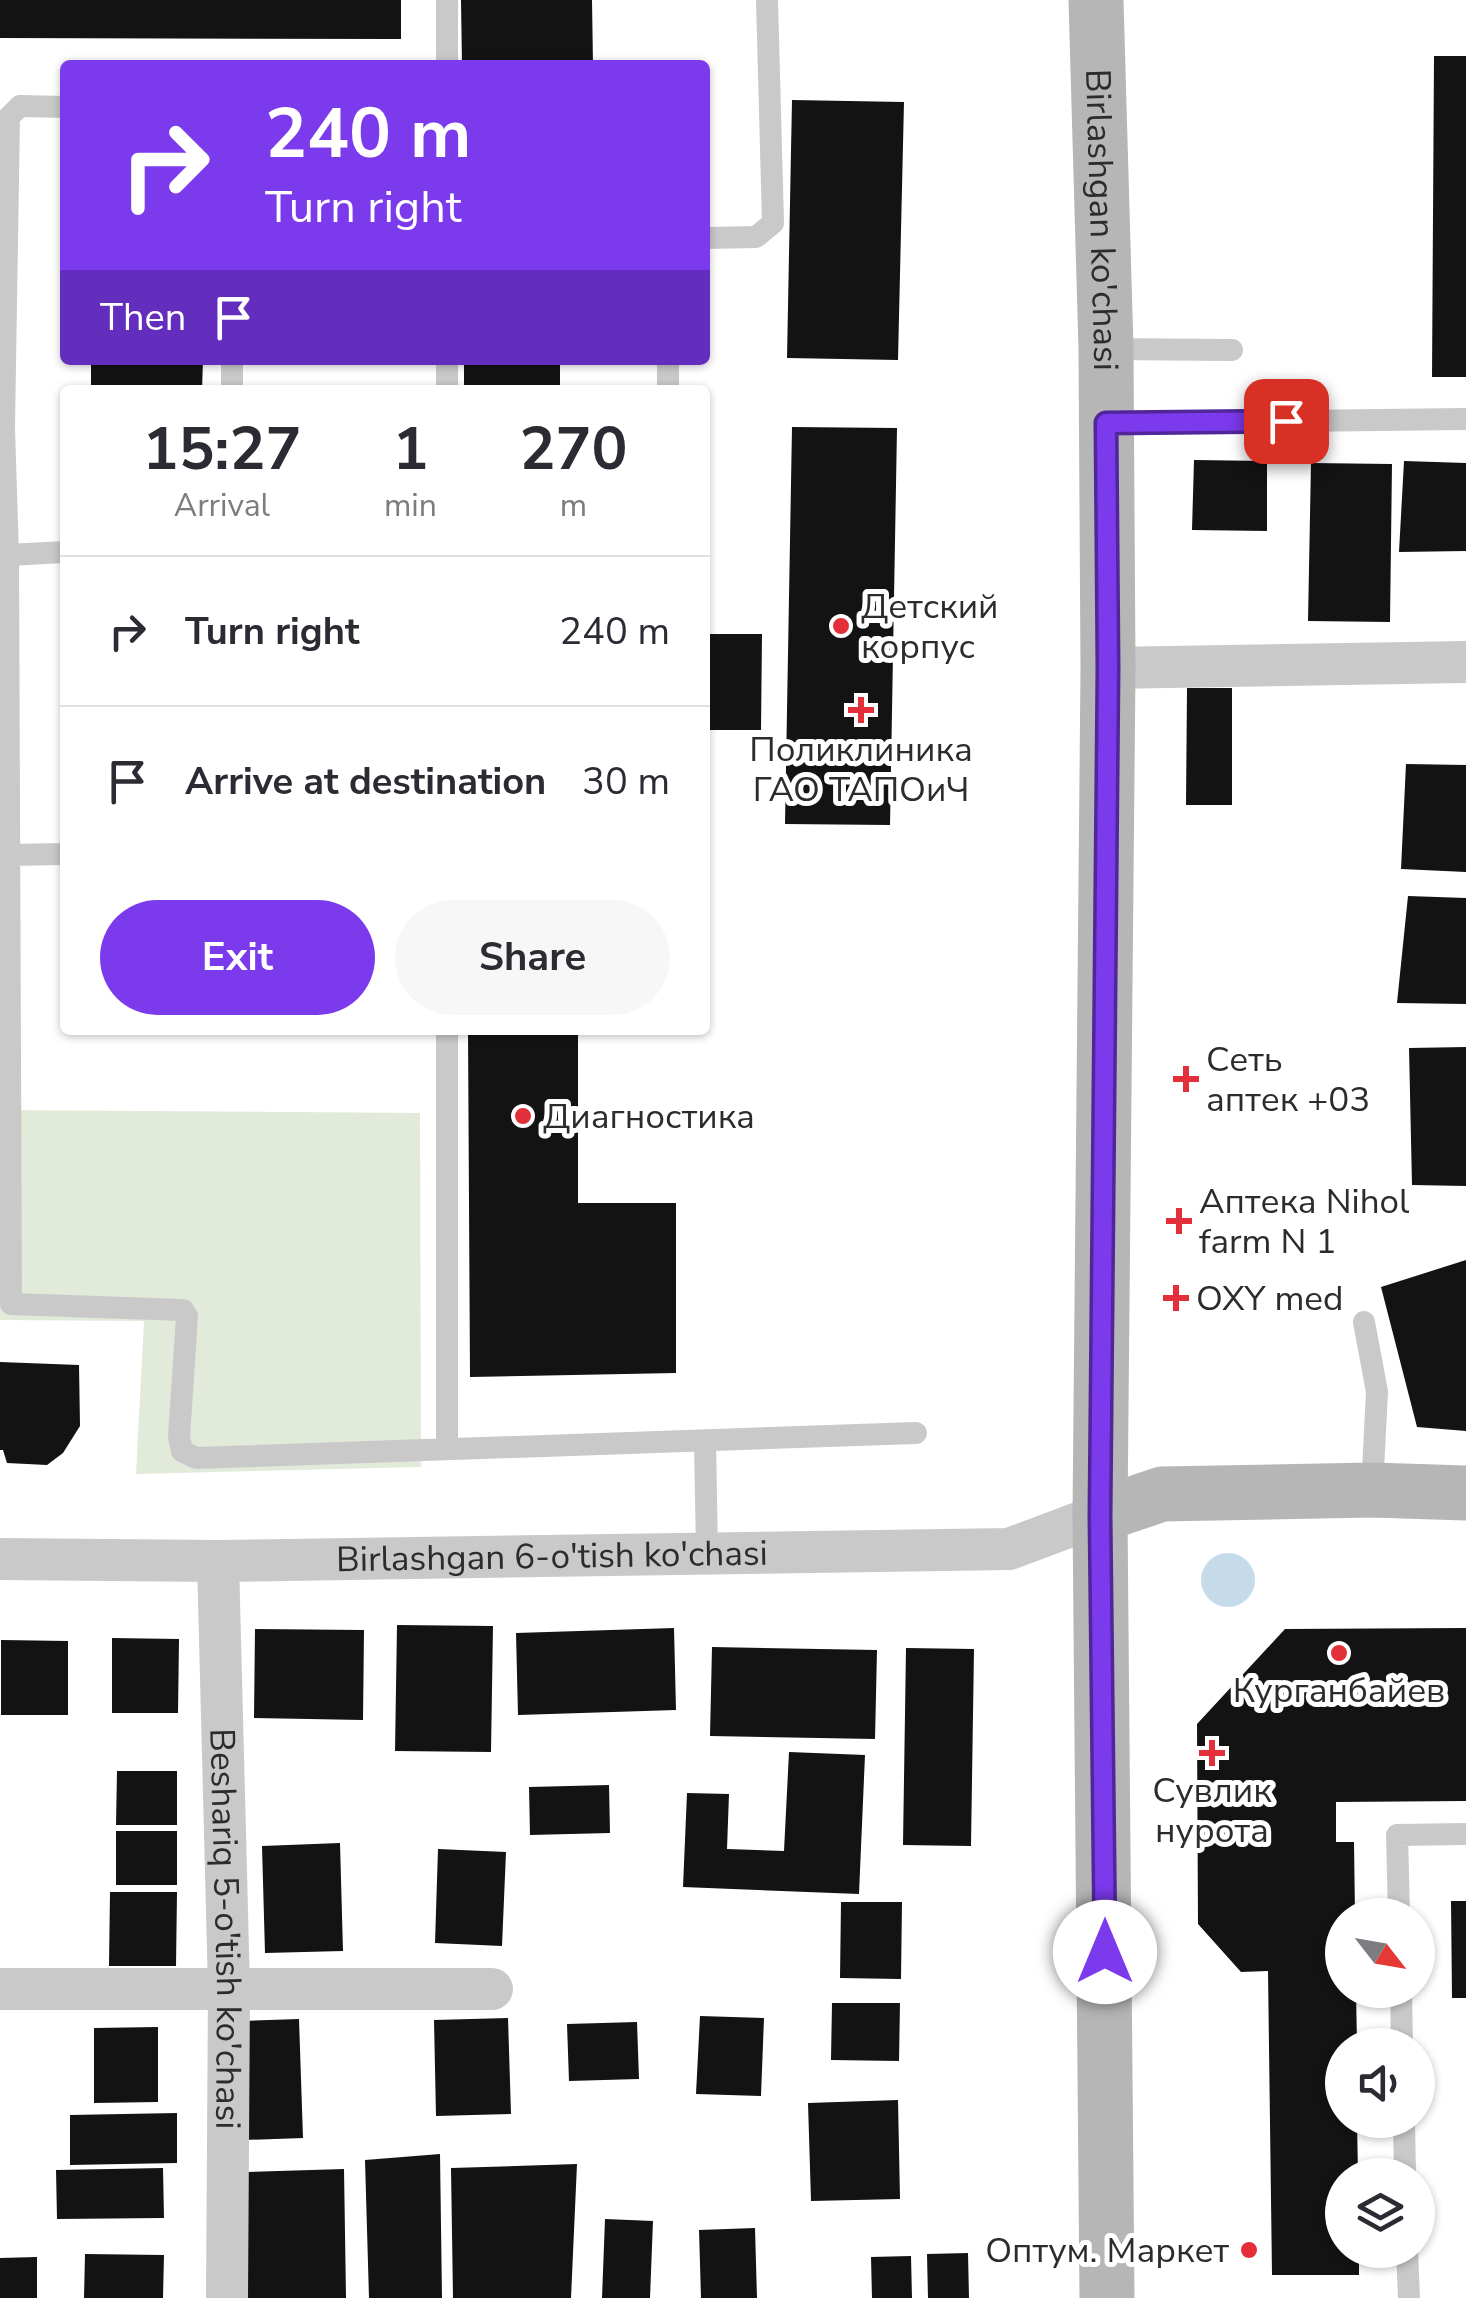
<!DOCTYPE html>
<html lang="en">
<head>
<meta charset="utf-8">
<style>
  :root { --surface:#fff; --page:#f7f7f7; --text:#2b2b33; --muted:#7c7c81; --line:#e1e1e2; --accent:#7c3aed }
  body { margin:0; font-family:"Nunito Sans",sans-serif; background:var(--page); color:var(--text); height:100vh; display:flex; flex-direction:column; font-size:38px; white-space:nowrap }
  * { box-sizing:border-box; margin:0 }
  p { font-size:32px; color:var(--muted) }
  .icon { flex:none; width:55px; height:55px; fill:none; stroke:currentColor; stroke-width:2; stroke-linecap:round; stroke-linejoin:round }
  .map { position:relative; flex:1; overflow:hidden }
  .panel { position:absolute; left:60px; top:385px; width:650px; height:650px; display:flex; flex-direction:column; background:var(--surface); border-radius:10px; box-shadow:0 2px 8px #0004 }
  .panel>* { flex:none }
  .hud { position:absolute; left:60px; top:60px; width:650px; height:305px; border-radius:10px; box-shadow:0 2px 8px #0004; background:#7c3aed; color:#fff; overflow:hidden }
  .needle { width:65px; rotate:121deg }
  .tools { position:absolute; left:1325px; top:1898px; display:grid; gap:20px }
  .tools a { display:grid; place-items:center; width:110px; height:110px; border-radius:50%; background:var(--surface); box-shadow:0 2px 8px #0004; font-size:50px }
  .pin { position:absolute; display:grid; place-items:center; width:85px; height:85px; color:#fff; margin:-42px; border-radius:20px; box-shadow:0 5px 15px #0006 }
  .me { position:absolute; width:110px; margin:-55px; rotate:0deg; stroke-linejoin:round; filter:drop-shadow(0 0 8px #0008) }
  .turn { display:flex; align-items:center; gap:35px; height:210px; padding:0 40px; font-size:45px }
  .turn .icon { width:130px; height:130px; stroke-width:2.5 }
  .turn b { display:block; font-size:70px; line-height:85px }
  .then { display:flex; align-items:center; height:95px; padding:0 40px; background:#0003; gap:20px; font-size:38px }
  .eta { display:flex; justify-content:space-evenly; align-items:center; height:170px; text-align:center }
  .eta b { font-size:60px; font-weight:700; line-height:70px }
  .action { display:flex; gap:20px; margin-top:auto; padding:20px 40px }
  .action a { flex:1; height:115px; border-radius:60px; background:var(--accent); color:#fff; font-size:40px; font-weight:700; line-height:115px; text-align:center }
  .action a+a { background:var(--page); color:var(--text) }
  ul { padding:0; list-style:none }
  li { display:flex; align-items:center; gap:30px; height:150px; padding:0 40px; border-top:2px solid var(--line) }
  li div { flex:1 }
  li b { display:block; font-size:38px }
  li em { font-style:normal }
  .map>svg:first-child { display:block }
</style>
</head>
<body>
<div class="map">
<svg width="1466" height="2298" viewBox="0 0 1466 2298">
  <rect width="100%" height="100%" fill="#fff"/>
  <path fill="#e2eada" d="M0 1110 420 1113 421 1467 136 1474 144 1321 0 1320Z"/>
  <path fill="#c6dbea" d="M1201 1580a27 27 0 1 1 54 0a27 27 0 1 1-54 0Z"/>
  <path fill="#131313" d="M0 0H401V39L0 38Z
    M461 0H592L593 65H462Z
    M1434 56H1466V377H1432Z
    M792 100 904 102 898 360 787 358Z
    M91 360H203L202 390H91Z
    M464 360H560V390H464Z
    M792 427 897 428 890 825 785 824Z
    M1194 460 1267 461V531L1192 530Z
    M1404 461 1466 463V551L1399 552Z
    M1311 463 1392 464 1390 622 1308 621Z
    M705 634H762L761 730H705Z
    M1187 688H1232V805H1186Z
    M1406 764 1466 765V872L1401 869Z
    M1408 896 1466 898V1004L1397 1003Z
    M468 1030H578V1203H676V1373L470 1377Z
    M1466 1047V1186L1412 1185 1409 1048Z
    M1466 1260V1431L1417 1427 1381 1287Z
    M0 1362 79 1365 80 1426 63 1453 47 1465 7 1463 3 1450H0Z
    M397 1625 493 1626 491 1752 395 1751Z
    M674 1628 676 1710 518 1715 516 1633Z
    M1466 1628V1801L1336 1802V1842H1354L1355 1915H1342V1990H1356L1357 2045H1342V2120H1357L1358 2175H1342V2250H1359V2275H1272L1268 1971 1241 1972 1198 1924 1197 1724 1285 1629Z
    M255 1629 364 1630 363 1720 254 1718Z
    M112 1638 179 1639 178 1713H112Z
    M1 1640 68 1641V1715H1Z
    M712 1647 877 1650 875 1739 710 1736Z
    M906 1648 974 1649 971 1846 903 1845Z
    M789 1752 865 1755 859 1894 683 1887 687 1793 729 1794 727 1849 784 1851Z
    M117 1771H177V1825H116Z
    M609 1785 610 1833 530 1835 529 1787Z
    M116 1831H177V1885H116Z
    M340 1843 343 1951 265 1953 262 1846Z
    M438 1849 506 1852 502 1946 435 1943Z
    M110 1892H177L176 1966H109Z
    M1451 1901H1466V1998H1452Z
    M841 1902H902L901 1979 840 1978Z
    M832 2003H900L899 2061 831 2060Z
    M700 2016 764 2018 761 2096 696 2094Z
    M508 2018 511 2114 436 2116 434 2020Z
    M299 2019 303 2138 244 2140 240 2021Z
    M637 2022 639 2079 569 2081 567 2024Z
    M158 2027V2102L94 2103V2028Z
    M898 2100 900 2199 811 2201 808 2103Z
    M177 2113V2163L70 2165V2115Z
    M440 2154 442 2298H369L365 2160Z
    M577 2164 571 2298H453L451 2168Z
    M163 2168 164 2218 57 2219 56 2170Z
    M344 2169 346 2298H248L245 2172Z
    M605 2219 653 2221 650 2298H602Z
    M755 2228 757 2298H701L699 2230Z
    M968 2253 969 2298H928L927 2254Z
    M85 2254 164 2255 163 2298H84Z
    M911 2256 912 2298H872L871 2257Z
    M37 2257V2298H0V2258Z"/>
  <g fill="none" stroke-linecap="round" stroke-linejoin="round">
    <path stroke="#c9c9c9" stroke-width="22" d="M447 0V65
      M65 107 20 106 9 117 4 428 8 555 65 552
      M705 238 756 237 773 223 767 0
      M1106 349 1232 350
      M668 360V390
      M232 390V360
      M447 390V360
      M1106 423 1466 419
      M8 555 11 1304 183 1310 187 1316 179 1437 182 1451 196 1458 916 1433
      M8 855 65 854
      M1364 1322 1377 1392 1372 1490
      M705 1441 707 1554
      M447 1449V1030
      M1399 1915 1397 1835 1466 1834
      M1401 1990 1402 2045
      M1404 2120 1405 2175
      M1407 2250 1409 2298"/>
    <g stroke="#c9c9c9" stroke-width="42">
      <path d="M1108 668 1466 662"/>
      <path id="s1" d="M0 1559 218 1561 1009 1549 1100 1515"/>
      <path id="s2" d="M218 1561 229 1989 227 2298"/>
      <path d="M0 1989H492"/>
    </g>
    <g stroke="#b6b6b6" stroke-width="55">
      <path id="s3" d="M1096 0 1106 349 1108 668 1100 1515 1107 2298"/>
      <path d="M1100 1515 1162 1494 1372 1490 1466 1493"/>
    </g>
  </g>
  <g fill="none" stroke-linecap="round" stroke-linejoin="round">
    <g stroke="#51269a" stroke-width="25">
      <path id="route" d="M1105 1952 1100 1516 1108 668 1106 423 1286 421"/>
    </g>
    <use href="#route" stroke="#7c3aed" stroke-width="18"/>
  </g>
  <g fill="#e32f39" stroke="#fff" stroke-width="4">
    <circle cx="841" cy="626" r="10"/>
    <path d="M856 695h10v10h10v10h-10v10h-10v-10h-10v-10h10z"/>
    <path d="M1181 1064h10v10h10v10h-10v10h-10v-10h-10v-10h10z"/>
    <circle cx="523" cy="1116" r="10"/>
    <path d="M1174 1206h10v10h10v10h-10v10h-10v-10h-10v-10h10z"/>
    <path d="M1171 1283h10v10h10v10h-10v10h-10v-10h-10v-10h10z"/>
    <circle cx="1339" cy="1653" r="10"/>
    <path d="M1207 1738h10v10h10v10h-10v10h-10v-10h-10v-10h10z"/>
    <circle cx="1249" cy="2250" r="10"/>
  </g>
  <g text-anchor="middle" stroke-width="10" stroke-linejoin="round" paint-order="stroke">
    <g font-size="35" fill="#2c2c2c" stroke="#fff">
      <text dy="12" stroke="none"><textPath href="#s3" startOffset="220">Birlashgan ko'chasi</textPath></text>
      <text dy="12" stroke="none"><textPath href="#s1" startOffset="552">Birlashgan 6-o'tish ko'chasi</textPath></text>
      <text dy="12" stroke="none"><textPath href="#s2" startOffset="368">Beshariq 5-o'tish ko'chasi</textPath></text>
    </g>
    <g font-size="35" fill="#2c2c2c" stroke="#fff" text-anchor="start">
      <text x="861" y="618">Детский<tspan x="861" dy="40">корпус</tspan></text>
      <text x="861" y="761" text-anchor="middle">Поликлиника<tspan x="861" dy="40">ГАО ТАПОиЧ</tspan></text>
      <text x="1206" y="1071">Сеть<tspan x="1206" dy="40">аптек +03</tspan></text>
      <text x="543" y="1128">Диагностика</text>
      <text x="1199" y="1213">Аптека Nihol<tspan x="1199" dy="40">farm N 1</tspan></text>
      <text x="1196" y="1310">OXY med</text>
      <text x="1339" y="1702" text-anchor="middle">Курганбайев</text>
      <text x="1212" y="1802" text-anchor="middle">Сувлик<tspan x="1212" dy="40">нурота</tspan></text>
      <text x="1229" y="2262" text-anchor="end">Оптум. Маркет</text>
    </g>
  </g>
</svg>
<div class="tools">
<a><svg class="needle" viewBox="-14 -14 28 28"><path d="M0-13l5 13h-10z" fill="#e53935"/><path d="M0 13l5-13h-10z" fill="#7c7c81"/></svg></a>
<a><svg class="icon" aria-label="sound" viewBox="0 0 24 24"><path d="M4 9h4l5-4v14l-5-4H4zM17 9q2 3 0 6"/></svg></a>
<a><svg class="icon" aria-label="layers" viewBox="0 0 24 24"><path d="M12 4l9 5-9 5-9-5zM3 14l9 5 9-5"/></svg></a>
</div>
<div class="pin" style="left:1286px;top:421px;background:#d93025"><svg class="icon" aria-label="arrive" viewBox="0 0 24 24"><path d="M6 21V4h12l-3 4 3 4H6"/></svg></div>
<svg class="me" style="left:1105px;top:1952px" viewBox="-20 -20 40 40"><circle r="19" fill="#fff"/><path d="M0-13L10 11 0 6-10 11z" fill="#7c3aed"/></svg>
<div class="hud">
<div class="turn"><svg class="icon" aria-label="right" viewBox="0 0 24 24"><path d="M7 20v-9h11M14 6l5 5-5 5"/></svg><div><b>240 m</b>Turn right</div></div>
<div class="then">Then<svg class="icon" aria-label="arrive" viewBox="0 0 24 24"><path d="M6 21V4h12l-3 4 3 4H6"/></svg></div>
</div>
<section class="panel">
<div class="eta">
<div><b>15:27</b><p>Arrival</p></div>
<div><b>1</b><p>min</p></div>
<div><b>270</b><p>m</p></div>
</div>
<ul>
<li><svg class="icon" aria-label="right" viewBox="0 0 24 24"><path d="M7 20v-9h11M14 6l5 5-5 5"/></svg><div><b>Turn right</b></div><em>240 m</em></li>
<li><svg class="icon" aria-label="arrive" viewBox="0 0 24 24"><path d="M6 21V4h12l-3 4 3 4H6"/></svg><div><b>Arrive at destination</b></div><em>30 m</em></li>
</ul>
<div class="action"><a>Exit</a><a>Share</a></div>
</section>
</div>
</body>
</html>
